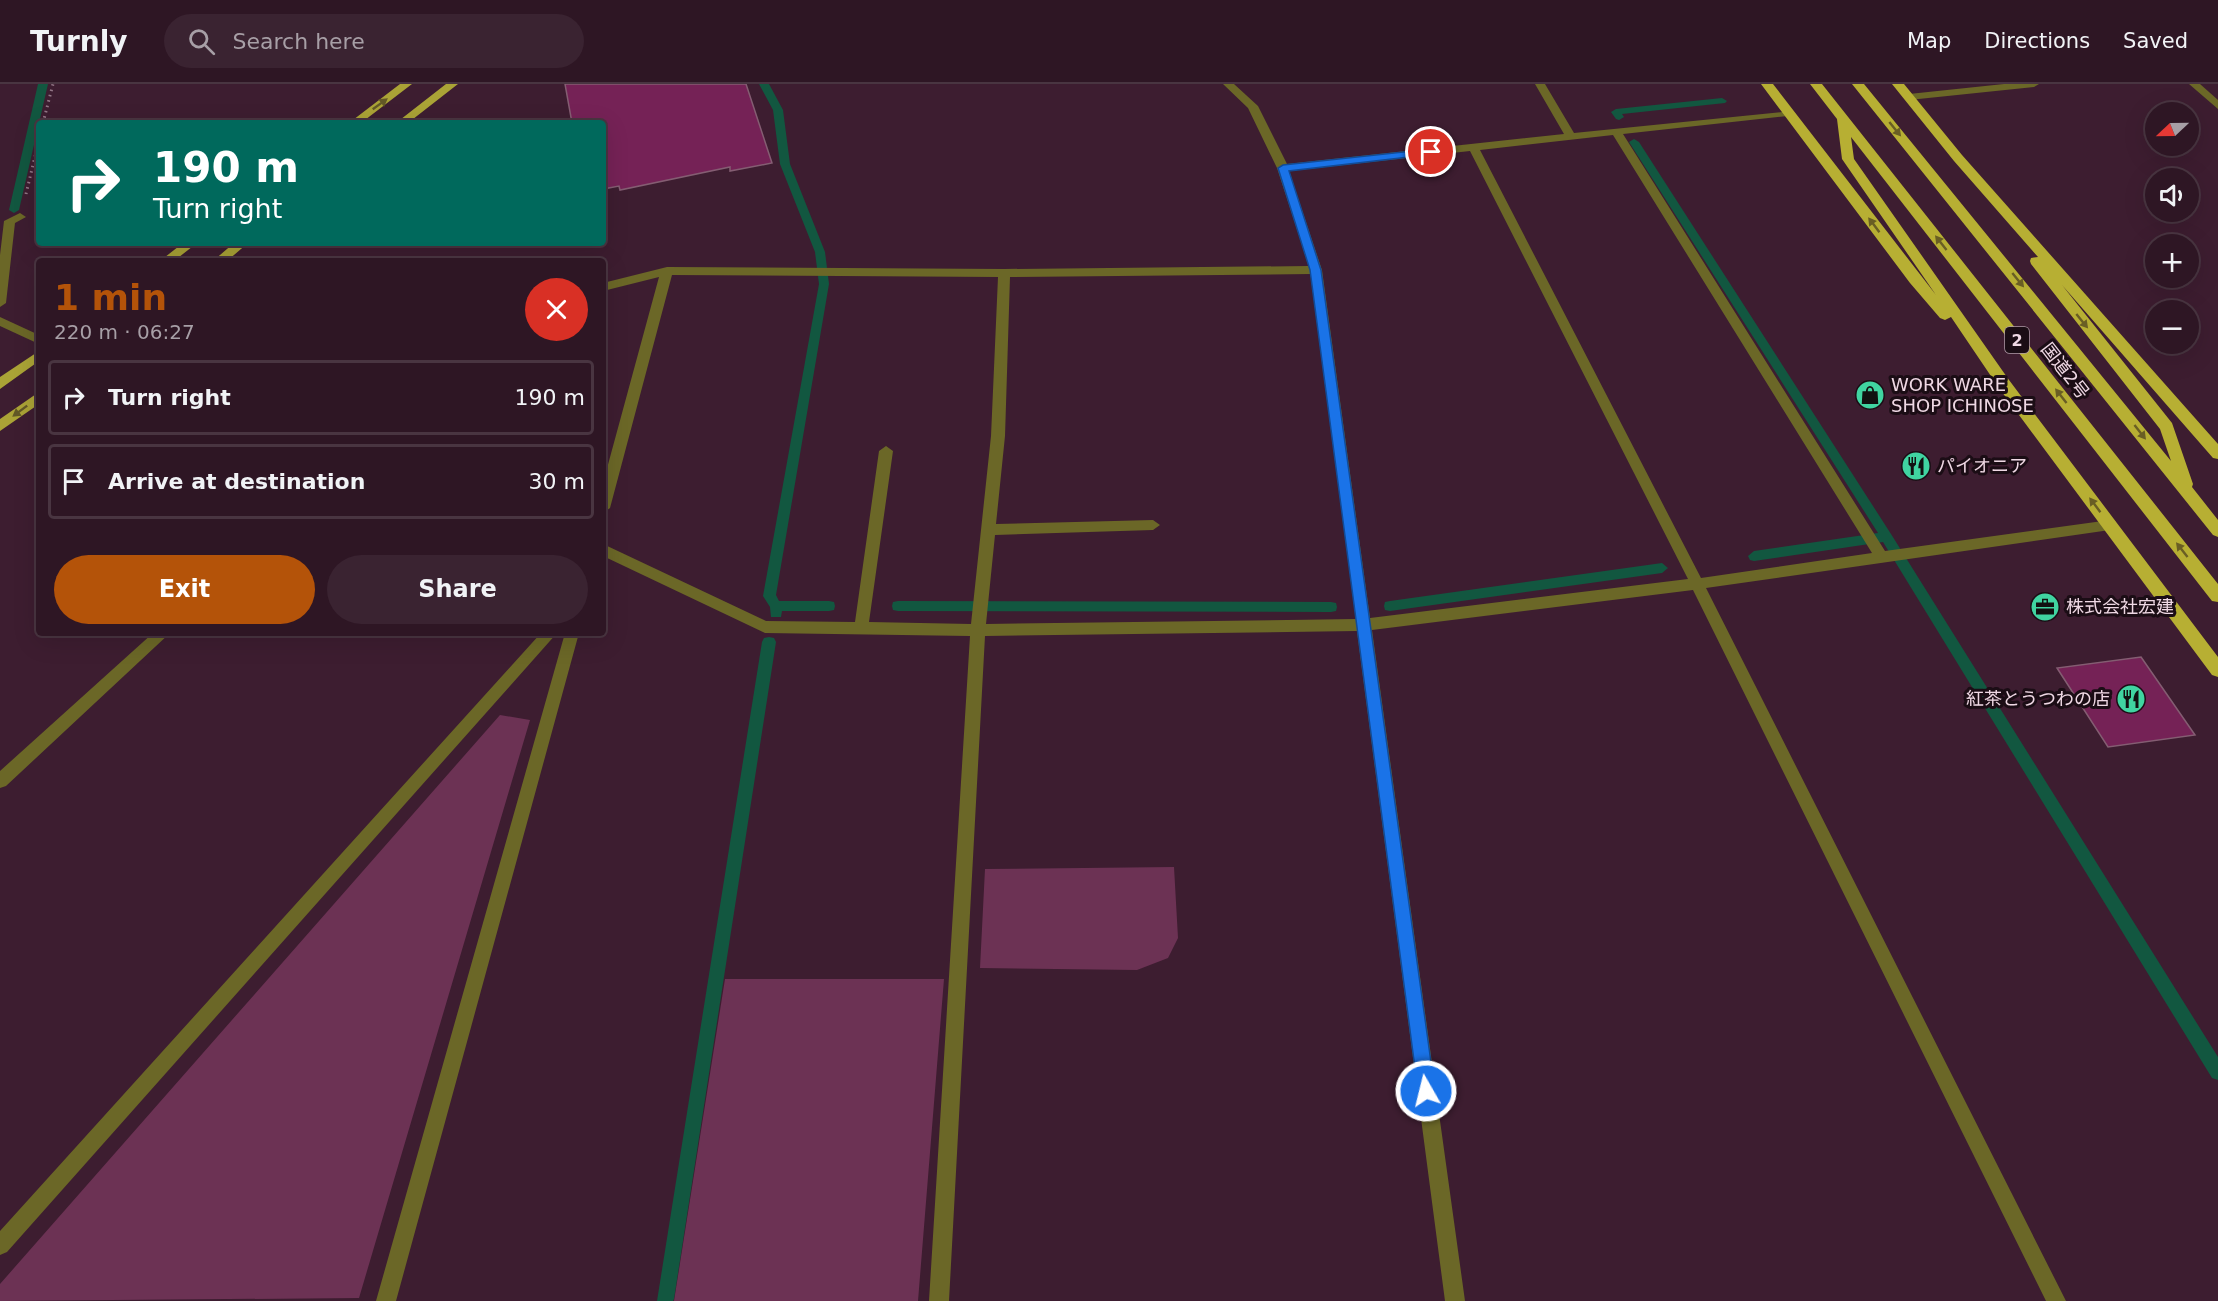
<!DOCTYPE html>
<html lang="en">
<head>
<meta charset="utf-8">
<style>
  :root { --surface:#2e1624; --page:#3a2331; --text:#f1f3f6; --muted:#a79fa6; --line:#493541; --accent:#b45309 }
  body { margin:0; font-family:"DejaVu Sans","Noto Sans JP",sans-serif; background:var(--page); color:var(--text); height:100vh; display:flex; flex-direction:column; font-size:22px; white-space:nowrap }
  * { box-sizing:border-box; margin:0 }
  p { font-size:20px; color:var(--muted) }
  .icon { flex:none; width:33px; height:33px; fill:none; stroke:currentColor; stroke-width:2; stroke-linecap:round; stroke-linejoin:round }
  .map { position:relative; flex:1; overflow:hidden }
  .sheet { position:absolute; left:36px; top:174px; width:570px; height:378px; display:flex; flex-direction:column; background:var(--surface); border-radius:6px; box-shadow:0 6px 24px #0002,0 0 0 2px var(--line) }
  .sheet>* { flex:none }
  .hud { position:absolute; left:36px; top:36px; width:570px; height:126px; border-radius:6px; box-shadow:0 6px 24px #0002,0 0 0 2px var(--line); background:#00695c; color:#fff; overflow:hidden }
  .needle { width:39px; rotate:248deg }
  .fabs { position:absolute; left:2145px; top:18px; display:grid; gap:12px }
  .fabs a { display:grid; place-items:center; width:54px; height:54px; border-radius:50%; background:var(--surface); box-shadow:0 6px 24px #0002,0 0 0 2px var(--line); font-size:30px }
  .pin { position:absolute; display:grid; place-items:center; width:51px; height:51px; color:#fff; margin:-26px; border:3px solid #fff; border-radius:50%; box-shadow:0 2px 6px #0007 }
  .me { position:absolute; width:66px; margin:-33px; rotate:352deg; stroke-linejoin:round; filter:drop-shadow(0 0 4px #0008) }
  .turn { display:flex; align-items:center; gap:21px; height:126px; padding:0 18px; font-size:27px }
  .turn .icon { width:78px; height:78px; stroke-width:2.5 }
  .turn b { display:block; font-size:42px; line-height:51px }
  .round { display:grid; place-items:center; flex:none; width:63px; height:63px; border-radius:32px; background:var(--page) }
  .head { display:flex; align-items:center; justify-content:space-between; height:102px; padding:0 18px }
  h1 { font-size:36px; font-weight:600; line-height:45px; color:var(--accent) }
  .action { display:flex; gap:12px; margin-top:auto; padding:12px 18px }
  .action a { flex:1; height:69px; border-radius:36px; background:var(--accent); color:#fff; font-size:24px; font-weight:600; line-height:69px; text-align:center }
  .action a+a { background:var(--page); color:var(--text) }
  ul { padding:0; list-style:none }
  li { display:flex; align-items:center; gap:18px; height:75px; margin:0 12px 9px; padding:0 6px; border:3px solid var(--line); border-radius:6px }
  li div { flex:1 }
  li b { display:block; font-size:22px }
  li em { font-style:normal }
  header { display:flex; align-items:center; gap:36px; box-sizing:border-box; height:84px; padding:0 30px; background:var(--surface); border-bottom:2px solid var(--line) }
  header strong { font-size:28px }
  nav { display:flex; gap:33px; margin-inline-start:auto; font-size:21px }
  .search { width:420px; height:54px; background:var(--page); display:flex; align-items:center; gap:15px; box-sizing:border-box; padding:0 21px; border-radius:33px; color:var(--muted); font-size:22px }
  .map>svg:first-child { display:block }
</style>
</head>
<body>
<header>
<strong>Turnly</strong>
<div class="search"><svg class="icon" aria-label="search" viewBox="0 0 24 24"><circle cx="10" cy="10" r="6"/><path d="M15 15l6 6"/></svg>Search here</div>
<nav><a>Map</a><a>Directions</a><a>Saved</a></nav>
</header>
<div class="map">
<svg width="2218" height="1217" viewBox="0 0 2218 1217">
  <rect width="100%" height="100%" fill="#3d1d30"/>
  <path fill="#6c3254" d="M500 631 530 636 359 1214 0 1217V1200Z
    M1174 783 1178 854 1168 874 1137 886 980 884 985 785Z
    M725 895H944L918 1217H674Z"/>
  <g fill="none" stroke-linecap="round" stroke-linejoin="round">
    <path fill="#125740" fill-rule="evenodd" d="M38 0H48L19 126 14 129 9 126Z
      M759 0H769L783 26 790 80 825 168 829 200 776 511 779 517H829L834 518 835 522 834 526 829 527H782L781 533H771L770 523 763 512 819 200 815 168 780 80 773 26Z
      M1722 14 1727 17 1725 19 1622 30 1624 33 1619 36 1616 35 1611 28 1616 25Z
      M1634 55 1639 58 1891 450 2218 973V996L2212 994 1883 458 1754 477 1750 476 1748 472 1754 467 1878 449 1629 58Z
      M1662 479 1668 484 1662 489 1390 527 1385 526 1384 522 1385 518 1390 517Z
      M898 517 1331 518 1336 519 1337 523 1336 527 1331 528 898 527 893 526 892 522 893 518Z
      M769 553 774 554 776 558 674 1215 673 1217H657L762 558 764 554Z"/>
  </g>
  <path fill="#752256" stroke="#845d72" stroke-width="1.5" d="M565 0H746L772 79 730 87V83L620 106 619 102 603 105V39H572Z
    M2141 573 2195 651 2108 663 2057 584Z"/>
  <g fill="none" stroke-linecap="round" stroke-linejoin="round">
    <path stroke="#937787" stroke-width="3" stroke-dasharray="1.5 4" stroke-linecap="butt" d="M43 39 53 0
      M26 110 39 56"/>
    <path fill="#6b6727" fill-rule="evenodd" d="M1223 0H1234L1258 22 1287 80 1564 50 1535 0H1545L1574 49 1792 27V31L1788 32 1623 50 1885 467 2110 436 2115 437 2117 441 2110 446 1706 504 2066 1217H2046L1693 506 1372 546 1465 1217H1445L1357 547 985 552 949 1217H929L970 552 765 549 603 472V460L766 537 855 538 879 367 886 362 893 367 869 538 971 540 991 352 998 193 672 191 610 424 603 429V399L659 193 603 207V199L667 183 1004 185 1309 182 1277 84 1248 24ZM1613 51 1872 469 1701 494 1480 66ZM1470 67 1688 495 1370 534 1322 186 1289 87ZM1311 190 1356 535 986 540 995 451 1153 446 1160 441 1153 436 996 440 1005 352 1010 193Z
      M2004 0H2039L2034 3 1909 16 1904 13 1909 10Z
      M2189 0H2200L2218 16V25Z
      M20 129 26 133 15 139 6 219 0 223V171L4 137Z
      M0 233 39 251V260L0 242Z
      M153 549H170L6 702 0 704V687Z
      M541 549H557L7 1168 0 1171V1147Z
      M565 549H579L396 1217H376Z"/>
    <path fill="#aaa336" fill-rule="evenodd" d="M400 0H412L361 39H349Z
      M446 0H458L408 39H396Z
      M183 159H197L174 177H160Z
      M234 159H248L227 177H213Z
      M39 267V277L0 305V293Z
      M39 308V320L0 347V335Z"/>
    <path fill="#b7af33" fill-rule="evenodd" d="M1761 0H1773L1936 211 1842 75 1837 35 1810 0H1822L2218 500V518L2212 517 1851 53 1854 75 2009 296 2218 573V593L2212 591 1999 304 1951 233 1945 236 1940 234 1910 199Z
      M1852 0H1864L2171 377 2160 345 2031 180 2030 177 2031 174 2038 173 1954 77 1892 0H1904L1962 71 2218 360V375L2213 374 2062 201 2172 339 2193 400 2192 403 2218 436V453L2213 451Z"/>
  </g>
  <defs><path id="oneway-solid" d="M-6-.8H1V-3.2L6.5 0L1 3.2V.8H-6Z" transform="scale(1.5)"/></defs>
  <g fill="#625826">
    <use href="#oneway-solid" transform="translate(380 20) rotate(-36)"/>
    <use href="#oneway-solid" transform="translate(20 327) rotate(143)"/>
  </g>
  <g fill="#695e24">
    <use href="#oneway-solid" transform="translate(1895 45) rotate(51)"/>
    <use href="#oneway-solid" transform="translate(1874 141) rotate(-127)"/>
    <use href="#oneway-solid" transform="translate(1941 159) rotate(-128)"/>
    <use href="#oneway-solid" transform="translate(2018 196) rotate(51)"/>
    <use href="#oneway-solid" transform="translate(2082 237) rotate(51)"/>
    <use href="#oneway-solid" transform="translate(2061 312) rotate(-128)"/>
    <use href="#oneway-solid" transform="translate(2140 348) rotate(52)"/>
    <use href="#oneway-solid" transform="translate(2095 421) rotate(-127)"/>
    <use href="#oneway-solid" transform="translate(2182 466) rotate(-128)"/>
  </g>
  <path fill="#1a73e8" stroke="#114b97" stroke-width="1.5" d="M1431 65 1435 66V70L1289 87 1321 186 1435 1007 1432 1013 1426 1015 1421 1013 1418 1007 1310 186 1278 84 1283 81Z"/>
  <defs>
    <g id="shop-disc" transform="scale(1.5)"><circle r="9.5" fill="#40d4a1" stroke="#1b0d15"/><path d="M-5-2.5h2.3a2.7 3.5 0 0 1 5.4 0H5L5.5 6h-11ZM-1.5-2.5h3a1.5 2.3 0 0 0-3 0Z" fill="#111"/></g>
    <g id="restaurant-disc" transform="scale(1.5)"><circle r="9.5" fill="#40d4a1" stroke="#1b0d15"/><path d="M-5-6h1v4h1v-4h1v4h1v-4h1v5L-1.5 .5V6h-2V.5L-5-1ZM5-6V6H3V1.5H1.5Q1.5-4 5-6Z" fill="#111"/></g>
    <g id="office-disc" transform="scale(1.5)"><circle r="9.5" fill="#40d4a1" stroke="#1b0d15"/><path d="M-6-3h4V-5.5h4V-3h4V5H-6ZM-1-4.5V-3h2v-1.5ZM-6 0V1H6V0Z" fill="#111"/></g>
  </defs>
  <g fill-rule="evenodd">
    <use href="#shop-disc" x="1870" y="311"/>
    <use href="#restaurant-disc" x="1916" y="382"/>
    <use href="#office-disc" x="2045" y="523"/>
    <use href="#restaurant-disc" x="2131" y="615"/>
  </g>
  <g text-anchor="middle" stroke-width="6" stroke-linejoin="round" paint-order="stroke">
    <rect fill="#1b0d15" stroke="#af9ba6" stroke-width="1.5" x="2005" y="243" width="24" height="26" rx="4.5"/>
    <g font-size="16" font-weight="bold" fill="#efd8e4">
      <text x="2017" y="262">2</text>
    </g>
    <g font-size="18" fill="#efd8e4" stroke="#1b0d15">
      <text transform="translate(2065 287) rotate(52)" y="6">国道2号</text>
    </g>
    <g font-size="18" fill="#efd8e4" stroke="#1b0d15" text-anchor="start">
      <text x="1891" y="307">WORK WARE<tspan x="1891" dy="21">SHOP ICHINOSE</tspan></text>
      <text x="1937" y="388">パイオニア</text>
      <text x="2066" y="529">株式会社宏建</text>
      <text x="2110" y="621" text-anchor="end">紅茶とうつわの店</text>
    </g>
  </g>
</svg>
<div class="fabs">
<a><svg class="needle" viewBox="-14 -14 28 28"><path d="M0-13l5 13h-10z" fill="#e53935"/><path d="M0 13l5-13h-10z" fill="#a79fa6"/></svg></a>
<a><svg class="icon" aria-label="sound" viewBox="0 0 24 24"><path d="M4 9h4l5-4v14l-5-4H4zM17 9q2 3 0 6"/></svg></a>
<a>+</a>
<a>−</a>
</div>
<div class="pin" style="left:1431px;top:68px;background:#d93025"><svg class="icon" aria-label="arrive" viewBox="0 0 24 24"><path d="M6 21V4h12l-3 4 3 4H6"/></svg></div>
<svg class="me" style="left:1426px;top:1007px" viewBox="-20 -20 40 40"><circle r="17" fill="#1a73e8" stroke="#fff" stroke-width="3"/><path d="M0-11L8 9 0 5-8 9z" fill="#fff"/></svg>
<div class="hud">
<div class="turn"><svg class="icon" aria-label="right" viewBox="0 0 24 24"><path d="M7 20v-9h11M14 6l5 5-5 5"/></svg><div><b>190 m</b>Turn right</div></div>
</div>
<section class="sheet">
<div class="head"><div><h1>1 min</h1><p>220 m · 06:27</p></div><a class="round" style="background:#d93025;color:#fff"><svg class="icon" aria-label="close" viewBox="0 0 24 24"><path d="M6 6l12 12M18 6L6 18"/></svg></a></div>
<ul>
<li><svg class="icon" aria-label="right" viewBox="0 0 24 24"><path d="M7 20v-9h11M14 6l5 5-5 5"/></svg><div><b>Turn right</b></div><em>190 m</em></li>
<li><svg class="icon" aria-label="arrive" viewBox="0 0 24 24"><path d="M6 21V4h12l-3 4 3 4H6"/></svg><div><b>Arrive at destination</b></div><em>30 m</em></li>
</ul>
<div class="action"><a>Exit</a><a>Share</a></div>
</section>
</div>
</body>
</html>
